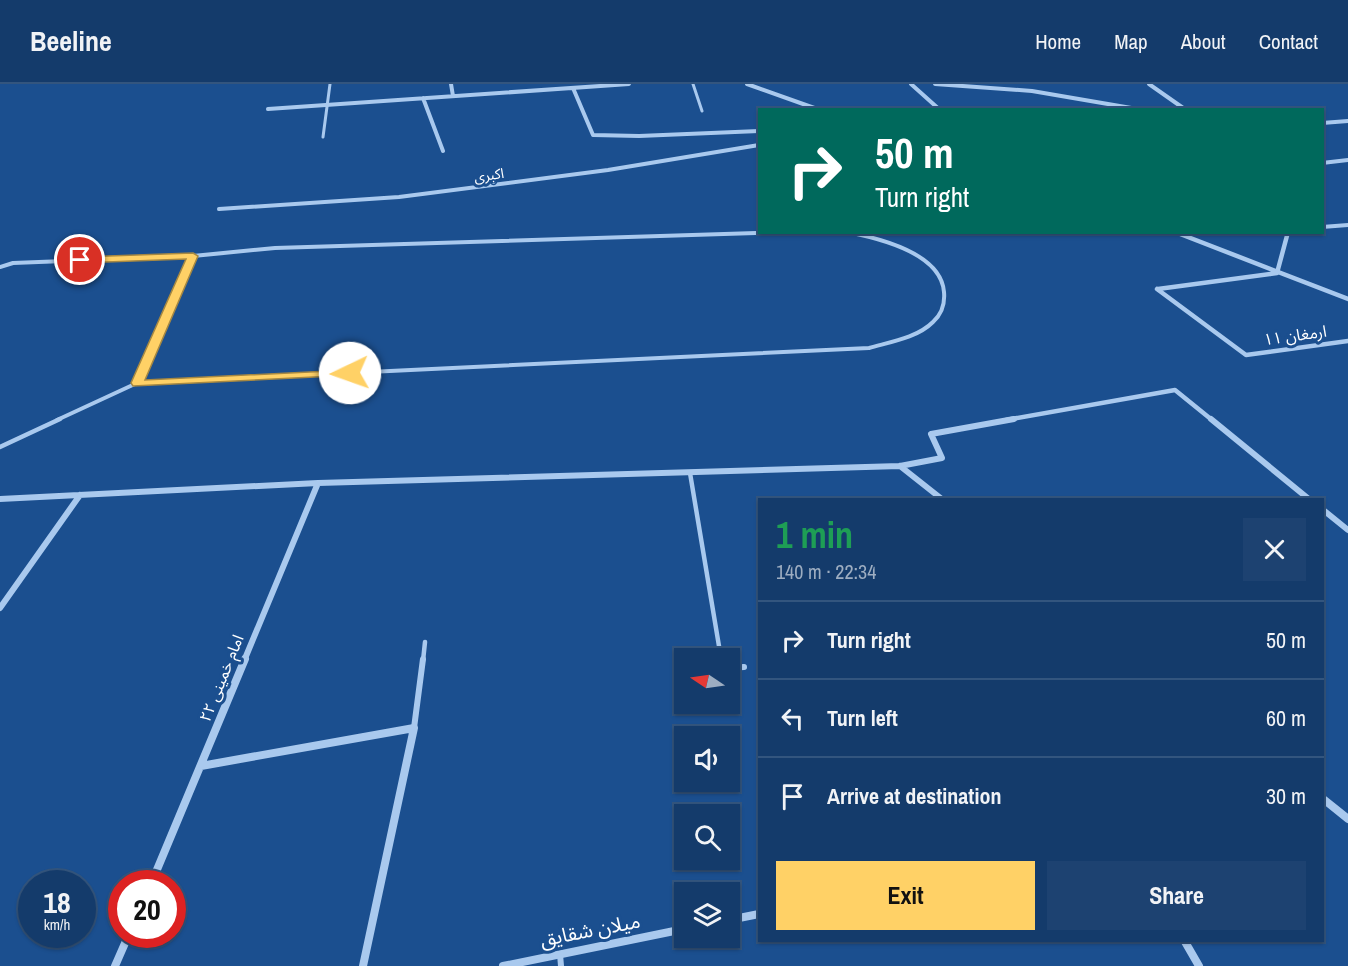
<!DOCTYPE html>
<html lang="en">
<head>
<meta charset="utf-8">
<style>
  :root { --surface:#143b6b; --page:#1d4271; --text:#f1f3f6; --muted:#9dadc1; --line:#33557e; --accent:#ffd166 }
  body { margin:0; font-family:"Archivo Narrow","Noto Sans Arabic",sans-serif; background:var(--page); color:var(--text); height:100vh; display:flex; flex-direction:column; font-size:22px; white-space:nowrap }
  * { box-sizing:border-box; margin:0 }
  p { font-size:20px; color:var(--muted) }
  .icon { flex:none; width:33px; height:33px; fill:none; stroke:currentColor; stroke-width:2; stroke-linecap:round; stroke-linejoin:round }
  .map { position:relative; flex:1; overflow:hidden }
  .sheet { position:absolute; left:758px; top:414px; width:566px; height:444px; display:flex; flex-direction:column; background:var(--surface); border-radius:0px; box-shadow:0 2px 4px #0004,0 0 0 2px var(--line) }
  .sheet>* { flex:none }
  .guide { position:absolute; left:758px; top:24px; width:566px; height:126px; border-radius:0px; box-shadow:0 2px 4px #0004,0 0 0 2px var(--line); background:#00695c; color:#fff; overflow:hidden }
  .needle { width:39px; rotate:283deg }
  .fabs { position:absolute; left:674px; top:564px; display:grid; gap:12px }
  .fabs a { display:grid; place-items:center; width:66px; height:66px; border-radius:0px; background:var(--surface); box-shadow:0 2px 4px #0004,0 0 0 2px var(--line); font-size:30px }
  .speed { position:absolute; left:18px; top:786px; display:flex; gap:12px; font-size:30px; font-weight:700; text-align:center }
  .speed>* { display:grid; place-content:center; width:78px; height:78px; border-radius:50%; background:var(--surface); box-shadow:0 2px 4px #0004,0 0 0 2px var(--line); line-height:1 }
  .speed small { font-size:15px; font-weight:400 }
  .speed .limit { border:9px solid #d22; background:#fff; color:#111 }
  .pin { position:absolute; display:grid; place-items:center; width:51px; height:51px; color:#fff; margin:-26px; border:3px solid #fff; border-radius:50%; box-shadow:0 2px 6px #0007 }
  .me { position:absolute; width:66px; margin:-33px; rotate:267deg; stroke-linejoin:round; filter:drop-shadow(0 0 4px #0008) }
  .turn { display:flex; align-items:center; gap:21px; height:126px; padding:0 18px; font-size:27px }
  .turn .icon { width:78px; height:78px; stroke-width:2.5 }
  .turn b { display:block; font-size:42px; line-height:51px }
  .round { display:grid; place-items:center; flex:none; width:63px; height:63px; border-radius:0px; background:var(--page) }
  .summary { display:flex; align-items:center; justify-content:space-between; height:102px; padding:0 18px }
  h1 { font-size:36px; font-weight:700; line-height:45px; color:#1e9e55 }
  .button { display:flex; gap:12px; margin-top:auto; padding:12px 18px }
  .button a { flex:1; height:69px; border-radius:0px; background:var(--accent); color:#111; font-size:24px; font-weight:700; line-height:69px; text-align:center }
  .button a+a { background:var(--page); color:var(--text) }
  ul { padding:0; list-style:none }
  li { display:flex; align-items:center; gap:18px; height:78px; padding:0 18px; border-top:2px solid var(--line) }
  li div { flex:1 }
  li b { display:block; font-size:22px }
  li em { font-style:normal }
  header { display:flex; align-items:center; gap:36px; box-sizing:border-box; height:84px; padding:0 30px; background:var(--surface); border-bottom:2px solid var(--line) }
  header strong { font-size:28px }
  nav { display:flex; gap:33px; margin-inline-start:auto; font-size:21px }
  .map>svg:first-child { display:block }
</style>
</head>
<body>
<header>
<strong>Beeline</strong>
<nav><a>Home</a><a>Map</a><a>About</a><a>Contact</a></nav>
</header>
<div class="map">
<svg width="1348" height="882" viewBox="0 0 1348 882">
  <rect width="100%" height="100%" fill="#1b4f8f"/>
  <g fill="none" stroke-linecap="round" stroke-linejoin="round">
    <path stroke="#a9c9ee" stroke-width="3" d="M693 0 702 27
      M323 53 330 0
      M780 148H789"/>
    <path stroke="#a9c9ee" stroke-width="4" d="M0 183 13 179 193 172 275 164 789 148
      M137 299 869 264C890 258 917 254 933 238 942 230 945 219 944 208 941 169 878 154 847 148
      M57 336 137 299 193 172"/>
    <path stroke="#a9c9ee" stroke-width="4.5" d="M0 363 60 335
      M690 389 721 574
      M423 577 425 558"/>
    <path stroke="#a9c9ee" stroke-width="6" d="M729 584 744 583
      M414 644 423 575
      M560 870 561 882"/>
    <path stroke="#a9c9ee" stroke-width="4" d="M451 0 453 12
      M747 0 820 26
      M911 0 940 26
      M935 0 1032 7 1143 26
      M1149 0 1186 26
      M573 4 593 51 639 52 759 47
      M423 14 443 67
      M268 25 629 0
      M1322 39 1348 37
      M1322 79 1348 76
      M219 125 399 113 608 86 759 61
      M1322 143 1348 141"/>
    <path stroke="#a9c9ee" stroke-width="4.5" d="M1175 148 1348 215
      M1157 205 1246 271 1348 257
      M1158 205 1277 189 1288 148
      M1006 336 1175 306 1212 336"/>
    <path stroke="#a9c9ee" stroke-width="6" d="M1211 335 1310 416
      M900 382 943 416
      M0 415 318 399 900 382 942 374 931 350 1014 335
      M1322 425 1348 446
      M0 524 80 411
      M244 577 318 399"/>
    <path stroke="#a9c9ee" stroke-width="8" d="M201 682 414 644 363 882
      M1322 714 1348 735
      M151 800 245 575
      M729 836 759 830
      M1184 856 1199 882
      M115 882 129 850
      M503 882 684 845"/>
  </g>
  <path fill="#ffd166" stroke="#a68842" stroke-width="1.5" d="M193 169 198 172 145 296 350 286 355 289 354 291 133 302 131 299 186 175 80 179 75 176 80 173Z"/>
  <g text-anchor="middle" stroke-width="6" stroke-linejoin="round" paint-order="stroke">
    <g font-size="14" fill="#fff" stroke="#1b4f8f">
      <text transform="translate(489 91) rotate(-8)" y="5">اکبری</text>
    </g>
    <g font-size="16" fill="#fff" stroke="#1b4f8f">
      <text transform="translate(1295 251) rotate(-8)" y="6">ارمغان ۱۱</text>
      <text transform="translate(221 594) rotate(-68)" y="6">امام خمینی ۲۲</text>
    </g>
    <g font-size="20" fill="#fff" stroke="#1b4f8f">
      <text transform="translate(590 846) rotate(-11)" y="7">میلان شقایق</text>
    </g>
  </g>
</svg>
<div class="fabs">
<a><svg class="needle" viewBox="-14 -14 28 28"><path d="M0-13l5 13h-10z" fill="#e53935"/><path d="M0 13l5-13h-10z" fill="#9dadc1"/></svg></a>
<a><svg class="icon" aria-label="sound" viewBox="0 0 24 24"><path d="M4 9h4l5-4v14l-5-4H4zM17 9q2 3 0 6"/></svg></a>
<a><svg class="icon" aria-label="search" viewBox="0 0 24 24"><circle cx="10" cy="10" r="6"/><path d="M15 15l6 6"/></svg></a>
<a><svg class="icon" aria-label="layers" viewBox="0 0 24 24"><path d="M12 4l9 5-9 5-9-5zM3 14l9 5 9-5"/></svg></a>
</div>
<div class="speed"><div>18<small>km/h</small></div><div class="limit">20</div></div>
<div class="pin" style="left:80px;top:176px;background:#d93025"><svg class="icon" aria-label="arrive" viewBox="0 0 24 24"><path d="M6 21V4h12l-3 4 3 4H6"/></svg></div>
<svg class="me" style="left:350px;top:289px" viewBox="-20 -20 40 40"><circle r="19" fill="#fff"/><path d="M0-13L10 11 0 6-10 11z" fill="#ffd166"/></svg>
<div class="guide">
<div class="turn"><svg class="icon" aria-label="right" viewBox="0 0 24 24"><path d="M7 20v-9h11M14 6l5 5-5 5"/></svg><div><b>50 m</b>Turn right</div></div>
</div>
<section class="sheet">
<div class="summary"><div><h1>1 min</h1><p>140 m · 22:34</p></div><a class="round"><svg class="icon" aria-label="close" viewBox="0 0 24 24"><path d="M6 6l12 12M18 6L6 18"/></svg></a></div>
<ul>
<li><svg class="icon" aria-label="right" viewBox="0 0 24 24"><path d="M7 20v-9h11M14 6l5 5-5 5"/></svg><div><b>Turn right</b></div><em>50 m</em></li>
<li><svg class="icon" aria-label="left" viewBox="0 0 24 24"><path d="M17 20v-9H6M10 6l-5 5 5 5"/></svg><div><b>Turn left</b></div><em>60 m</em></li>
<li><svg class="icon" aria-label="arrive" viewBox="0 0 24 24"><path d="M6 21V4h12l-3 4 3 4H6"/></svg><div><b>Arrive at destination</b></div><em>30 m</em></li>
</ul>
<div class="button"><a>Exit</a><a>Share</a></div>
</section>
</div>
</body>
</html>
